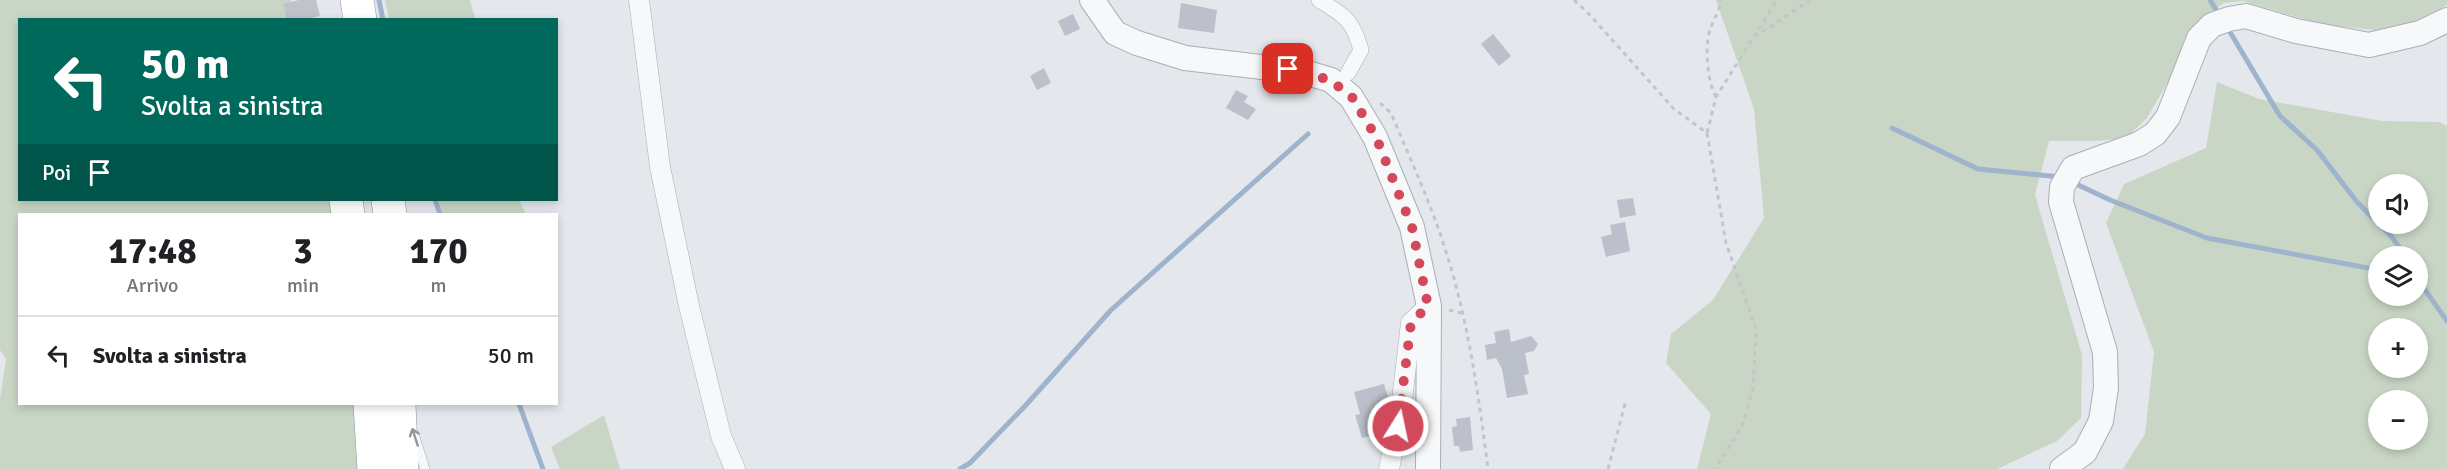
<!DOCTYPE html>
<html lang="it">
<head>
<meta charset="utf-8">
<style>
  :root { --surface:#fff; --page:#f2f2f2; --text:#202124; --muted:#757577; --line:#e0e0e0 }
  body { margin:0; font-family:Signika,sans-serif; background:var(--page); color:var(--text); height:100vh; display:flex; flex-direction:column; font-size:22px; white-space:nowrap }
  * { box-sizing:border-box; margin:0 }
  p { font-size:20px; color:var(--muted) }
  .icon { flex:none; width:33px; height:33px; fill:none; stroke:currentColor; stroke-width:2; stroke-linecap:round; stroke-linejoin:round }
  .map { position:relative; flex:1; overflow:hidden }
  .sheet { position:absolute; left:18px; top:213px; width:540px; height:192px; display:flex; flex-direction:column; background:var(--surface); border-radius:0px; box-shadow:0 3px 9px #0003 }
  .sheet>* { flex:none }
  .top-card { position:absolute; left:18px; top:18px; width:540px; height:183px; border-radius:0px; box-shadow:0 3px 9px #0003; background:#00695c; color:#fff; overflow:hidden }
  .controls { position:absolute; left:2368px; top:174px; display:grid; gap:12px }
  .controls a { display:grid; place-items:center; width:60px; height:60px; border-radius:50%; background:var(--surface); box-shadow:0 3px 9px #0003; font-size:30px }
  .pin { position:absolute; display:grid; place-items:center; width:51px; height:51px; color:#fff; margin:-26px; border-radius:12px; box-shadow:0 3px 9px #0006 }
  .me { position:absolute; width:66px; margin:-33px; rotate:10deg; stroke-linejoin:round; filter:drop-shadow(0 0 4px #0008) }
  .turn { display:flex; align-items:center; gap:21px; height:126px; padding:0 24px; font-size:27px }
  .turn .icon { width:78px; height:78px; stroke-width:2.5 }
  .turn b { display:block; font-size:42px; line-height:51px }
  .then { display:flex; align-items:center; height:57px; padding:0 24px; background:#0003; gap:12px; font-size:22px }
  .eta { display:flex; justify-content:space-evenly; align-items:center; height:102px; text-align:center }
  .eta b { font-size:36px; font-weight:700; line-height:42px }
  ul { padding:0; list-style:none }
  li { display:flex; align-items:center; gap:18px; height:78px; padding:0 24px; border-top:2px solid var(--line) }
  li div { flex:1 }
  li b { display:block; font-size:22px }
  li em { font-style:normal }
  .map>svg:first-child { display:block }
</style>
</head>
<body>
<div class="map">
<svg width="2447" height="469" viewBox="0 0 2447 469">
  <rect width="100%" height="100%" fill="#e4e7ec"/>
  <path fill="#c9d6c5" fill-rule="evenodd" d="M0 0H291L294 19 20 20V200H329L332 214H20V404H358L366 469H0V399L6 359 0 350Z
    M385 0H470L475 19H389Z
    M1716 0H2447V5L2407 25 2374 30 2320 24 2243 1 2224 3 2196 22 2173 73 2147 118 2126 138 2096 141H2049L2035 195 2082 355 2081 418 2057 441 1997 469H1697L1711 414 1666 363 1671 334 1713 300 1764 218 1754 109Z
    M2217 82 2259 99 2382 121 2439 122 2447 126V469H2123L2145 434 2154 352 2106 223 2124 184 2206 148ZM2418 184V224H2379V184ZM2418 256V296H2379V256ZM2418 328V368H2379V328ZM2418 400V440H2379V400Z
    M435 200H519L526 214H442Z
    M604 415 620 469H560L551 447Z"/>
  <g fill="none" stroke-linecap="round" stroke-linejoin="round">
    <path stroke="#9fb4cc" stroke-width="5" d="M379 0 383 20
      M2210 0 2220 16
      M2227 27 2280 116 2317 150 2357 202 2391 236 2406 256
      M1892 128 1978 169 2061 177
      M2072 182 2110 200 2207 238 2379 270
      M435 200 440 214
      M2418 280 2447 321
      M519 404 543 469
      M960 469 970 463 1025 406 1111 310 1308 134"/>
  </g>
  <path fill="#bbc0ca" d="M1181 3 1217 10 1214 33 1178 28Z
    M1073 14 1080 29 1065 36 1058 21Z
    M1493 34 1511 56 1499 66 1481 44Z
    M1044 68 1051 83 1037 90 1030 76Z
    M1236 90 1248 96 1244 102 1256 109 1248 120 1226 108Z
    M1633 198 1636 215 1620 218 1617 200Z
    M1625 222 1630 251 1606 257 1601 237 1612 234 1610 225Z
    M1509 329 1511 342 1531 336 1538 344 1534 351 1525 353 1529 374 1524 375 1528 394 1507 398 1502 369 1496 358 1487 360 1485 345 1496 343 1494 332Z
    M1384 384 1390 404 1386 407 1388 413 1384 432 1362 438 1355 415 1360 414 1354 392Z
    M1470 417 1473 450 1460 452 1459 446H1454L1452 427 1457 426 1456 419Z"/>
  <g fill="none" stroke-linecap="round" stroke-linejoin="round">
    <path stroke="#bfc3cb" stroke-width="33" stroke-dasharray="33 16" stroke-linecap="butt" d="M299 0 304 20"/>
    <g stroke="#a9aeb7" stroke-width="10">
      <path id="service" d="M414 434 425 469"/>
    </g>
    <g stroke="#a9aeb7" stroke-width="16">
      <path id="pedestrian" d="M1319 0C1345 16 1353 20 1361 50L1348 73"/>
    </g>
    <g stroke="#a9aeb7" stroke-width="21">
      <path id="minor" d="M639 0 660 167 689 306 721 436 735 469
        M1389 469 1401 409 1411 323 1429 306"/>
    </g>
    <g stroke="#a9aeb7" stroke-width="26">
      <path id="tertiary" d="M1092 0 1115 33 1137 43 1185 58 1304 72 1331 80 1351 97 1375 137 1412 227 1429 306 1428 469
        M2062 469 2085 452 2101 421 2106 388 2105 352 2061 202 2062 187 2073 168 2139 144 2155 134 2168 117 2199 38 2212 25 2229 19 2246 16 2296 31 2369 45 2420 33 2447 20"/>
    </g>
    <g stroke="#8b94a3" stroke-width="34">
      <path id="motorway" d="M357 0 360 20
        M346 200 348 214
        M388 200 390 214
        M370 404 374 469
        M399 404 402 469"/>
    </g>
    <path stroke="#c2c5cb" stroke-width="3" stroke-dasharray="4.5 4.5" stroke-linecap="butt" d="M1574 0 1589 14 1674 109 1707 133 1716 97 1777 0
      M1754 36C1775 26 1791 10 1812 0
      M1716 97C1707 81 1704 44 1711 27 1715 17 1720 11 1720 0
      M1380 103 1391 113C1411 161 1433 208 1448 258 1469 326 1479 398 1488 469
      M1707 133 1726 243 1756 329 1753 389 1742 426 1715 469
      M1449 310 1461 313
      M1608 469 1626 400"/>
    <use href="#service" stroke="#f7f8fa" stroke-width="9"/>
    <use href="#pedestrian" stroke="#f7f8fa" stroke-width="15"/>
    <use href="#minor" stroke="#f7f8fa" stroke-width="20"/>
    <use href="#tertiary" stroke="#f7f8fa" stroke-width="24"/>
    <use href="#motorway" stroke="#fff" stroke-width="33"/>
  </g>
  <defs><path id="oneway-shaft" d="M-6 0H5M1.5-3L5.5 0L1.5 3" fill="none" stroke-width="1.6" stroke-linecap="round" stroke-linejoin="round" transform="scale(1.5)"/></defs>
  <use stroke="#9196a0" href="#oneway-shaft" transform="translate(415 437) rotate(-108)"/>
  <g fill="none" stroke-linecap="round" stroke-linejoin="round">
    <path stroke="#d1495b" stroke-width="10" stroke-dasharray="0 18" d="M1288 69 1330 80 1352 97 1376 137 1412 227 1428 306 1411 323 1398 426"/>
  </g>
</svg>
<div class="controls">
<a><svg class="icon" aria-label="sound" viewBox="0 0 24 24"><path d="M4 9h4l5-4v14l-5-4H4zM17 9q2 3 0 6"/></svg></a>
<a><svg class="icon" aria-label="layers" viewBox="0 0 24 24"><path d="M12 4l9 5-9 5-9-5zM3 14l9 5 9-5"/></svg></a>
<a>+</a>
<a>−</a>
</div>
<div class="pin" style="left:1288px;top:69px;background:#d93025"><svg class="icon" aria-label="arrive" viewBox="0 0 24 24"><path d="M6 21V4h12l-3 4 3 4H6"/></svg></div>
<svg class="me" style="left:1398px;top:426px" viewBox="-20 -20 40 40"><circle r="17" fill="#d1495b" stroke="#fff" stroke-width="3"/><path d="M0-11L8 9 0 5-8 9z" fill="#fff"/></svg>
<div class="top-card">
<div class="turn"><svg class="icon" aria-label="left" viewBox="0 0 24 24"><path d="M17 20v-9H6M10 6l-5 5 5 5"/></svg><div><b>50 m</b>Svolta a sinistra</div></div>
<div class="then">Poi<svg class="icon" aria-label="arrive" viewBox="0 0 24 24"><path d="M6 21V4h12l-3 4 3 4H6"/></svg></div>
</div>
<section class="sheet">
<div class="eta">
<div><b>17:48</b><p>Arrivo</p></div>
<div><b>3</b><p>min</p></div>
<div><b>170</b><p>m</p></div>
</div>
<ul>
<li><svg class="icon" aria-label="left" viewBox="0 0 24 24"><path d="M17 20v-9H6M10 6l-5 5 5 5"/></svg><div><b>Svolta a sinistra</b></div><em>50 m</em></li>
</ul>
</section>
</div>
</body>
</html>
